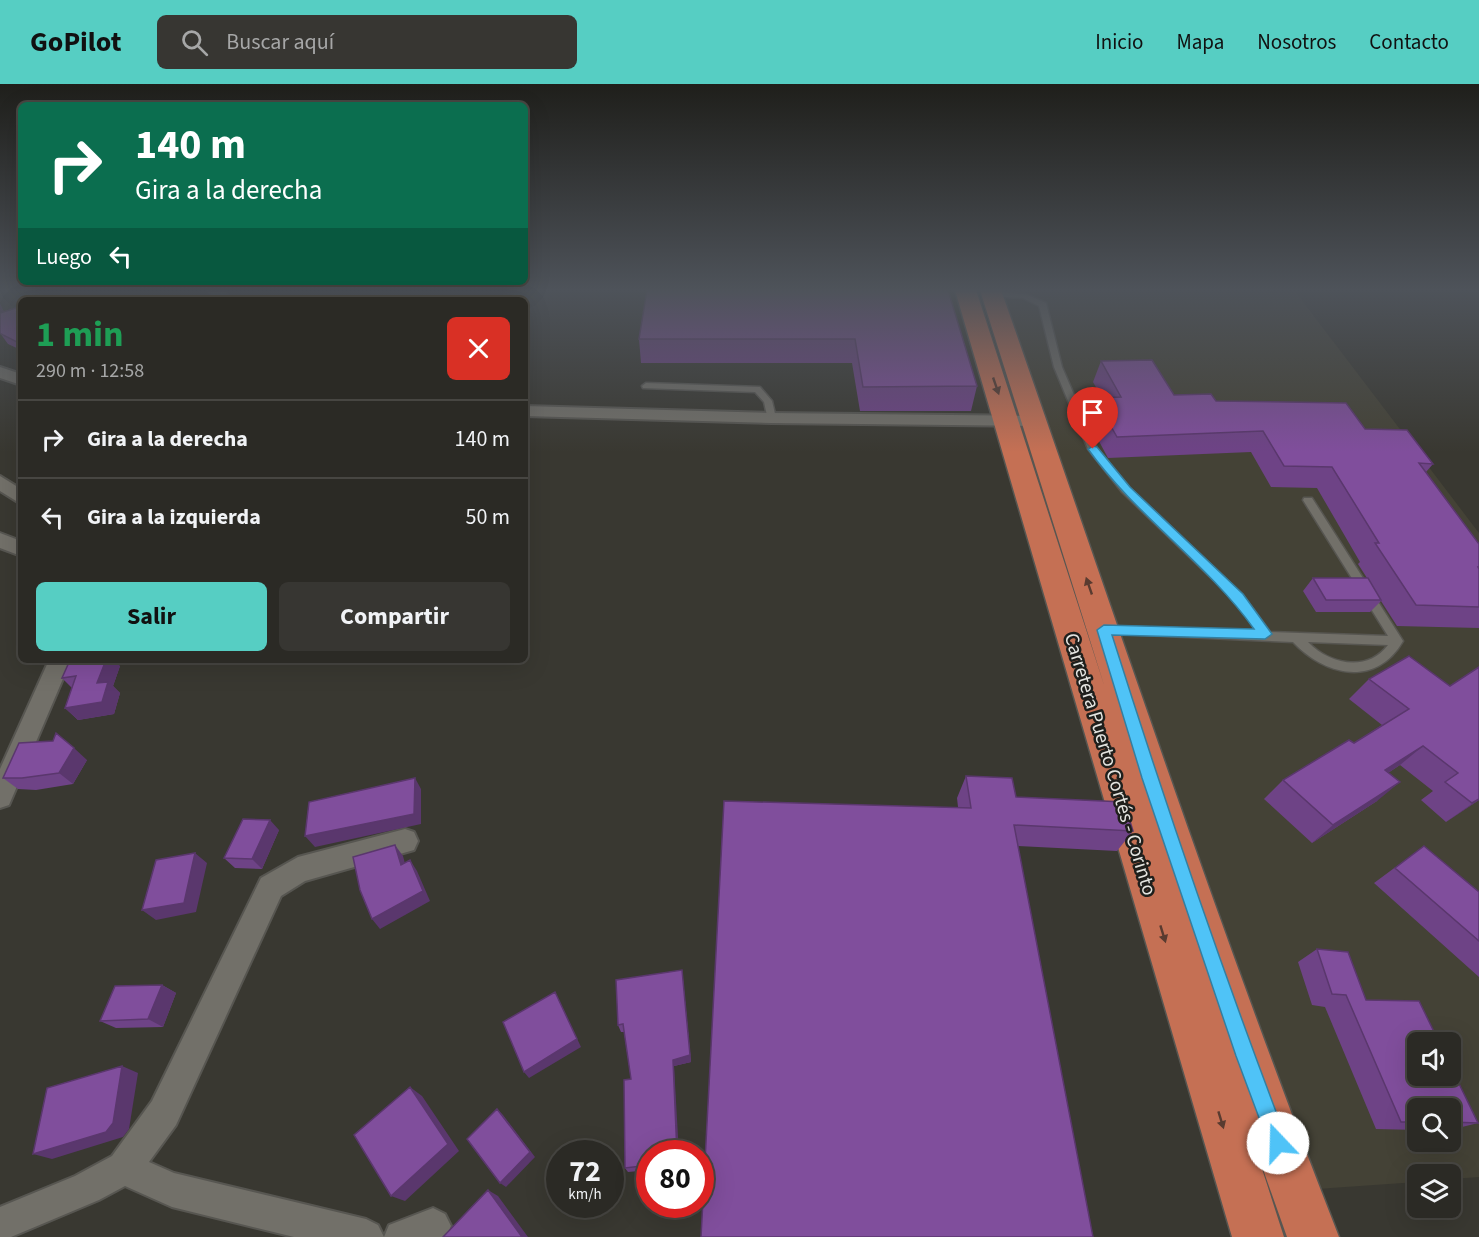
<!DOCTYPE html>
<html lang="es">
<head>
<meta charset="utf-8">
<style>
  :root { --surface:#2b2a25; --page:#373632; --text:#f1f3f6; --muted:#a6a7a7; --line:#474642; --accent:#56cec3 }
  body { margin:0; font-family:"Source Sans 3",sans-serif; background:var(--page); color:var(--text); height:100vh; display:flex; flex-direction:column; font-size:22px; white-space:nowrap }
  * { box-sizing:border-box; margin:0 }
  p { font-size:20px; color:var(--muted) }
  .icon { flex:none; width:33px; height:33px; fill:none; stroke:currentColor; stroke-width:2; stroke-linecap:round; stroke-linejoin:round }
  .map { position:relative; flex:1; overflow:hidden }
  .side { position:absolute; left:18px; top:213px; width:510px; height:366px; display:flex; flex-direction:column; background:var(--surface); border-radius:9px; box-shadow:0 6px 24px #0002,0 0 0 2px var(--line) }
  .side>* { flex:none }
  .top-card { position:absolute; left:18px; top:18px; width:510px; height:183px; border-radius:9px; box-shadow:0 6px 24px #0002,0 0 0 2px var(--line); background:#0b6e4f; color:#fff; overflow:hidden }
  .buttons { position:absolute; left:1407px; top:948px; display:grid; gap:12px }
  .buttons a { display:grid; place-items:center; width:54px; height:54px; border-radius:9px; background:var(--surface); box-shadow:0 6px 24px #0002,0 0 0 2px var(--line); font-size:30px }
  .speed { position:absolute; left:546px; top:1056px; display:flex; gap:12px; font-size:30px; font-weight:700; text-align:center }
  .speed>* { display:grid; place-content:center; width:78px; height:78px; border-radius:50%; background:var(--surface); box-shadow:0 6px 24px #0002,0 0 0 2px var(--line); line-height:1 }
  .speed small { font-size:15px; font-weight:400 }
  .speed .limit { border:9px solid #d22; background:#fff; color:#111 }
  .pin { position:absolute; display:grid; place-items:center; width:51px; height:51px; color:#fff; margin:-62px -26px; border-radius:50% 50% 50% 0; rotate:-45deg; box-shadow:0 0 6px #0007 }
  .pin .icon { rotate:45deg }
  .me { position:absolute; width:66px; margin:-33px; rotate:339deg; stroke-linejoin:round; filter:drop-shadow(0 0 4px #0008) }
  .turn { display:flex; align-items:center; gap:21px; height:126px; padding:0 18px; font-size:27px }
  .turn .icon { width:78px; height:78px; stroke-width:2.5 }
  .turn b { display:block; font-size:42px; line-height:51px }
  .then { display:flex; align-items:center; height:57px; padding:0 18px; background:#0003; gap:12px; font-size:22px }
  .round { display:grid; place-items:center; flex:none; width:63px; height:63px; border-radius:9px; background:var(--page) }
  .summary { display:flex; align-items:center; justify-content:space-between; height:102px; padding:0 18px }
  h1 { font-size:36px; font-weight:700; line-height:45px; color:#1e9e55 }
  .action { display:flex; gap:12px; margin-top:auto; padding:12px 18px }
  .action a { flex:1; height:69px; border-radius:9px; background:var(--accent); color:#111; font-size:24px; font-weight:700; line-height:69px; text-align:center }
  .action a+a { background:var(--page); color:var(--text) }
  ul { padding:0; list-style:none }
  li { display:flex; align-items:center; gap:18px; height:78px; padding:0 18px; border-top:2px solid var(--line) }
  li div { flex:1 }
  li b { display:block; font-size:22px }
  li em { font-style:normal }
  header { display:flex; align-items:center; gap:36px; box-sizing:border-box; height:84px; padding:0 30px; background:var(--accent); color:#111 }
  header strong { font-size:28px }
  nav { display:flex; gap:33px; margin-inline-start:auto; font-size:21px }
  .search { width:420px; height:54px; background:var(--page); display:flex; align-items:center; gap:15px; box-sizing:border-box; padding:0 21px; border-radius:9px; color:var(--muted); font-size:22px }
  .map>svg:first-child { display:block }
</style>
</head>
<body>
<header>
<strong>GoPilot</strong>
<div class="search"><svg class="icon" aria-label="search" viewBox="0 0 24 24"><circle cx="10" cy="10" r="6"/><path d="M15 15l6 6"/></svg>Buscar aquí</div>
<nav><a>Inicio</a><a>Mapa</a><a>Nosotros</a><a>Contacto</a></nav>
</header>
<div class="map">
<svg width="1479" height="1153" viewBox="0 0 1479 1153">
  <rect width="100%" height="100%" fill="#393831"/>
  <path fill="#444236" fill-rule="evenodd" d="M999 206H1294L1479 449V1093L1451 1095 1450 1090H1418L1417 1098 1317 1105ZM1418 958H1450V992H1418ZM1418 1024H1450V1058H1418Z"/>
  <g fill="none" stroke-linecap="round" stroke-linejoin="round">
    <g stroke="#575651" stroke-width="3">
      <path id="lane" d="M988 208 1025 210 1046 219 1062 283 1097 364 1130 404 1242 510 1270 548 1388 552 1303 416 1304 414H1312L1403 557C1376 604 1325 592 1293 558L1101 549 1099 546 1105 542 1257 547 1234 516 1122 408 1088 365 1054 283 1039 222 1023 214 991 212 987 210ZM1308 558 1388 561C1367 589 1329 580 1308 558Z
        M646 299 760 303 772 317 776 334 771 337 768 336 764 318 755 308 643 304 642 302Z"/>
    </g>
    <g stroke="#575651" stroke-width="4">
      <path id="street" d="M207 206H223L232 216H217Z
        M0 283 21 290V301L0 294Z
        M525 322 771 329 1032 332 1041 337 1032 342 771 339 525 332Z
        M0 392 21 405V420L0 407Z
        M0 449 21 457V472L0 464Z
        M49 576H71L9 721 0 724V685Z
        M405 745 414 748 418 757 414 766 305 797 281 812 176 1041 149 1078 174 1089 366 1135 378 1141 384 1153 389 1141 433 1124 445 1130 451 1142 446 1153H294L172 1123 125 1102 99 1116 11 1153H0V1123L75 1092 112 1072 152 1017 261 794 298 773Z"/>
    </g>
    <g stroke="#575651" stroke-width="3">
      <path id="highway" d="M955 206H976L1105 604 980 206H1001C1112 523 1217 841 1339 1153H1287L1253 1057 1284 1153H1232Z"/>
    </g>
    <use href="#lane" fill="#727069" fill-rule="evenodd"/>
    <use href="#street" fill="#727069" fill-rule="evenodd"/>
    <use href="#highway" fill="#c57054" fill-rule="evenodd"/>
  </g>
  <path fill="#6e4386" d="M948 206 977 302 971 327H860L852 279H641L639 255Z
    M0 220 4 228 21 231V266L8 260 0 249Z
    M1101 277 1174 311 1216 317 1365 345 1433 380 1426 388 1479 460V544L1397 542 1381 517 1370 528H1316L1303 507 1313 494H1367L1358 480 1360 478 1317 404 1271 403 1251 368 1108 374 1087 335 1095 314H1102L1093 298Z
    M120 582 113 602 120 609 114 630 78 636 65 624 72 604 62 594Z
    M1479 583V716L1446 738 1421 716 1433 707 1400 681 1388 689 1377 717 1312 759 1264 715 1283 696 1354 659 1382 641 1349 615 1369 595 1450 602Z
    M87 676 73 700 36 706 18 705 3 694Z
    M966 692 1016 713 1133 747 1117 767 1018 762 958 723 957 714Z
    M279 746 262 785 235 784 224 774Z
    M1424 762 1479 808V893L1374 799Z
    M1317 865 1366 916 1478 1039 1450 1046V1024H1418V1046L1376 1045 1325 923 1312 921 1298 878Z
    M683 895 691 978 674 982 650 1070V1086L628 1088 625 1084 631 995 624 948H621L618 941Z
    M162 901 176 909 163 943 116 944 100 937Z"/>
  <path fill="#5a376d" d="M0 220 5 230 0 231Z
    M100 576H115L120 582 113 602 120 609 114 630 78 636 65 624 97 599Z
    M1423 662 1400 681 1363 705 1385 686Z
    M74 664 87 676 73 700 59 689Z
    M415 694 421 705V740L315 763 305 752Z
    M1400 698 1377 717 1312 759 1333 741Z
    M1479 715V716L1446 738Z
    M270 736 279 746 262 785 252 775Z
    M395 761 403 772 408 791 401 781Z
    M195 769 207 779 196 828 156 836 142 826Z
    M410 776 417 787 430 817 380 845 372 835Z
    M682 886 691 978 674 982 679 1070H677L673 976Z
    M162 901 176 909 163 943 148 935Z
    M555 908 581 963 529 994 524 988Z
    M122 982 138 989 129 1045 123 1053 52 1075 33 1070Z
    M410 1003 422 1012 459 1067 405 1117 391 1112Z
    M497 1025 503 1031 535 1073 506 1103 500 1099Z
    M488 1106 498 1112 528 1153H522Z"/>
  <path fill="#804e9c" stroke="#5a376d" stroke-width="1.5" d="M647 206H948L977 302 863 303 855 255H639Z
    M16 224 21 234V260L1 250 0 249V229Z
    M1152 276 1174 311 1211 310 1216 317 1346 319 1365 345 1407 346 1433 380 1419 379 1479 460V483H1478L1479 485V523L1416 521 1375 459H1379L1332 383 1284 382 1263 347 1117 353 1095 314 1121 313 1101 277Z
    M1313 494H1368L1381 516H1326Z
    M1409 572 1450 602 1479 583V715L1472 719 1445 698 1458 689 1423 662 1385 686 1400 698 1333 741 1283 696 1349 656 1354 659 1409 625 1369 595Z
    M70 576H106L97 599 108 598 102 618 65 624 76 592 62 594Z
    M56 649 74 664 59 689 22 694H3L19 659 53 657Z
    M966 692 1012 694 1016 713 1124 718 1133 747 1014 741 1093 1153H701L724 717 971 724Z
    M415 694 414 730 305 752 309 718Z
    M243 735 270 736 252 775 224 774Z
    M395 761 401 781 410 776 423 807 372 835 360 806 353 773Z
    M1424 762 1479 808V857L1395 784Z
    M195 769 184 819 142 826 156 776Z
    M1317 865 1348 868 1366 916 1419 917 1439 958H1418V992H1450V981L1478 1039 1450 1038V1024H1418V1038H1401L1346 911 1332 910Z
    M682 886 690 971 673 976 677 1070H650V1081L625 1084 624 996 631 995 623 940 618 941 616 896Z
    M162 901 148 935 100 937 115 902Z
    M555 908 577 955 524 988 503 938Z
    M122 982 113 1039 106 1048 33 1070 47 1004Z
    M410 1003 448 1060 391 1112 354 1051Z
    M497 1025 530 1068 500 1099 467 1055Z
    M488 1106 522 1153H443Z"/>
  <defs><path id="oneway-solid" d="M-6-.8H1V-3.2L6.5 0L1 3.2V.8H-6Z" transform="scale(1.5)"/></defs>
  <g fill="#593b30">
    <use href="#oneway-solid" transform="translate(996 302) rotate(71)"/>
    <use href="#oneway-solid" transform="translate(1089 502) rotate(-109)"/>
    <use href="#oneway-solid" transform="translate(1163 850) rotate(73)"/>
    <use href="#oneway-solid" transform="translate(1221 1036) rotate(73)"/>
  </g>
  <linearGradient id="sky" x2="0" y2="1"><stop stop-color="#1f1f1b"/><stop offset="0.56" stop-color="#4e535a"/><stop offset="1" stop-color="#4e535a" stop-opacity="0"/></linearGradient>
  <rect width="1479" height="368" fill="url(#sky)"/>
  <path fill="#4fc3f7" stroke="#337fa1" stroke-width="1.5" d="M1093 362 1097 363 1130 403 1243 510 1272 550 1265 555 1112 551C1166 722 1224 892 1288 1059L1285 1066 1278 1069 1271 1066 1236 972 1142 694 1097 546 1104 541 1254 545C1206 478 1136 432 1088 365Z"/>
  <g text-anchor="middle" stroke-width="5" stroke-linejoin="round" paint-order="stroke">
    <g font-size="20" fill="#e5e5e1" stroke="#1f1f1c">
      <text transform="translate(1111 680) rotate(73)" y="7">Carretera Puerto Cortés - Corinto</text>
    </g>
  </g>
</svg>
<div class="buttons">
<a><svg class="icon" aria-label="sound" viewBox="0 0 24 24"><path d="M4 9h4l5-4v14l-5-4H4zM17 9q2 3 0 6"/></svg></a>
<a><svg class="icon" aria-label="search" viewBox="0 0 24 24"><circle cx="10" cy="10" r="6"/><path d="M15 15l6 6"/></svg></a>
<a><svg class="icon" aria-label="layers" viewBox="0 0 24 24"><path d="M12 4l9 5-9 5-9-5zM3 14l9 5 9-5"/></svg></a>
</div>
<div class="speed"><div>72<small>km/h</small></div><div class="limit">80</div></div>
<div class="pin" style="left:1093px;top:365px;background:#d93025"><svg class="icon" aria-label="arrive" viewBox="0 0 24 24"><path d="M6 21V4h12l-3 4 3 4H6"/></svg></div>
<svg class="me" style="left:1278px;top:1059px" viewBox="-20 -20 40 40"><circle r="19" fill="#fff"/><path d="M0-13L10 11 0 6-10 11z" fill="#4fc3f7"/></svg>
<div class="top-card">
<div class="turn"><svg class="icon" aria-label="right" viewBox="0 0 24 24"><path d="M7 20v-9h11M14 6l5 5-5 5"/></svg><div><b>140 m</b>Gira a la derecha</div></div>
<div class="then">Luego<svg class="icon" aria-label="left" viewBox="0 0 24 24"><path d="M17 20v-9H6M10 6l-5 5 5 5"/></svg></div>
</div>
<section class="side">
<div class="summary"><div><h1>1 min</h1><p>290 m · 12:58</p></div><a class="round" style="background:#d93025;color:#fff"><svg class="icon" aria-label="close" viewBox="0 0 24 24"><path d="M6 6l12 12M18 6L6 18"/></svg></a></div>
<ul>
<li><svg class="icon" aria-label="right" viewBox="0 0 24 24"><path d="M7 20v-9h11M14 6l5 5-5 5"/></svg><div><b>Gira a la derecha</b></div><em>140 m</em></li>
<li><svg class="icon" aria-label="left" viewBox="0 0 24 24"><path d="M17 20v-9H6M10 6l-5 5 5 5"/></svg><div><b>Gira a la izquierda</b></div><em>50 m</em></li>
</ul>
<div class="action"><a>Salir</a><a>Compartir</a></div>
</section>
</div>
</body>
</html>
